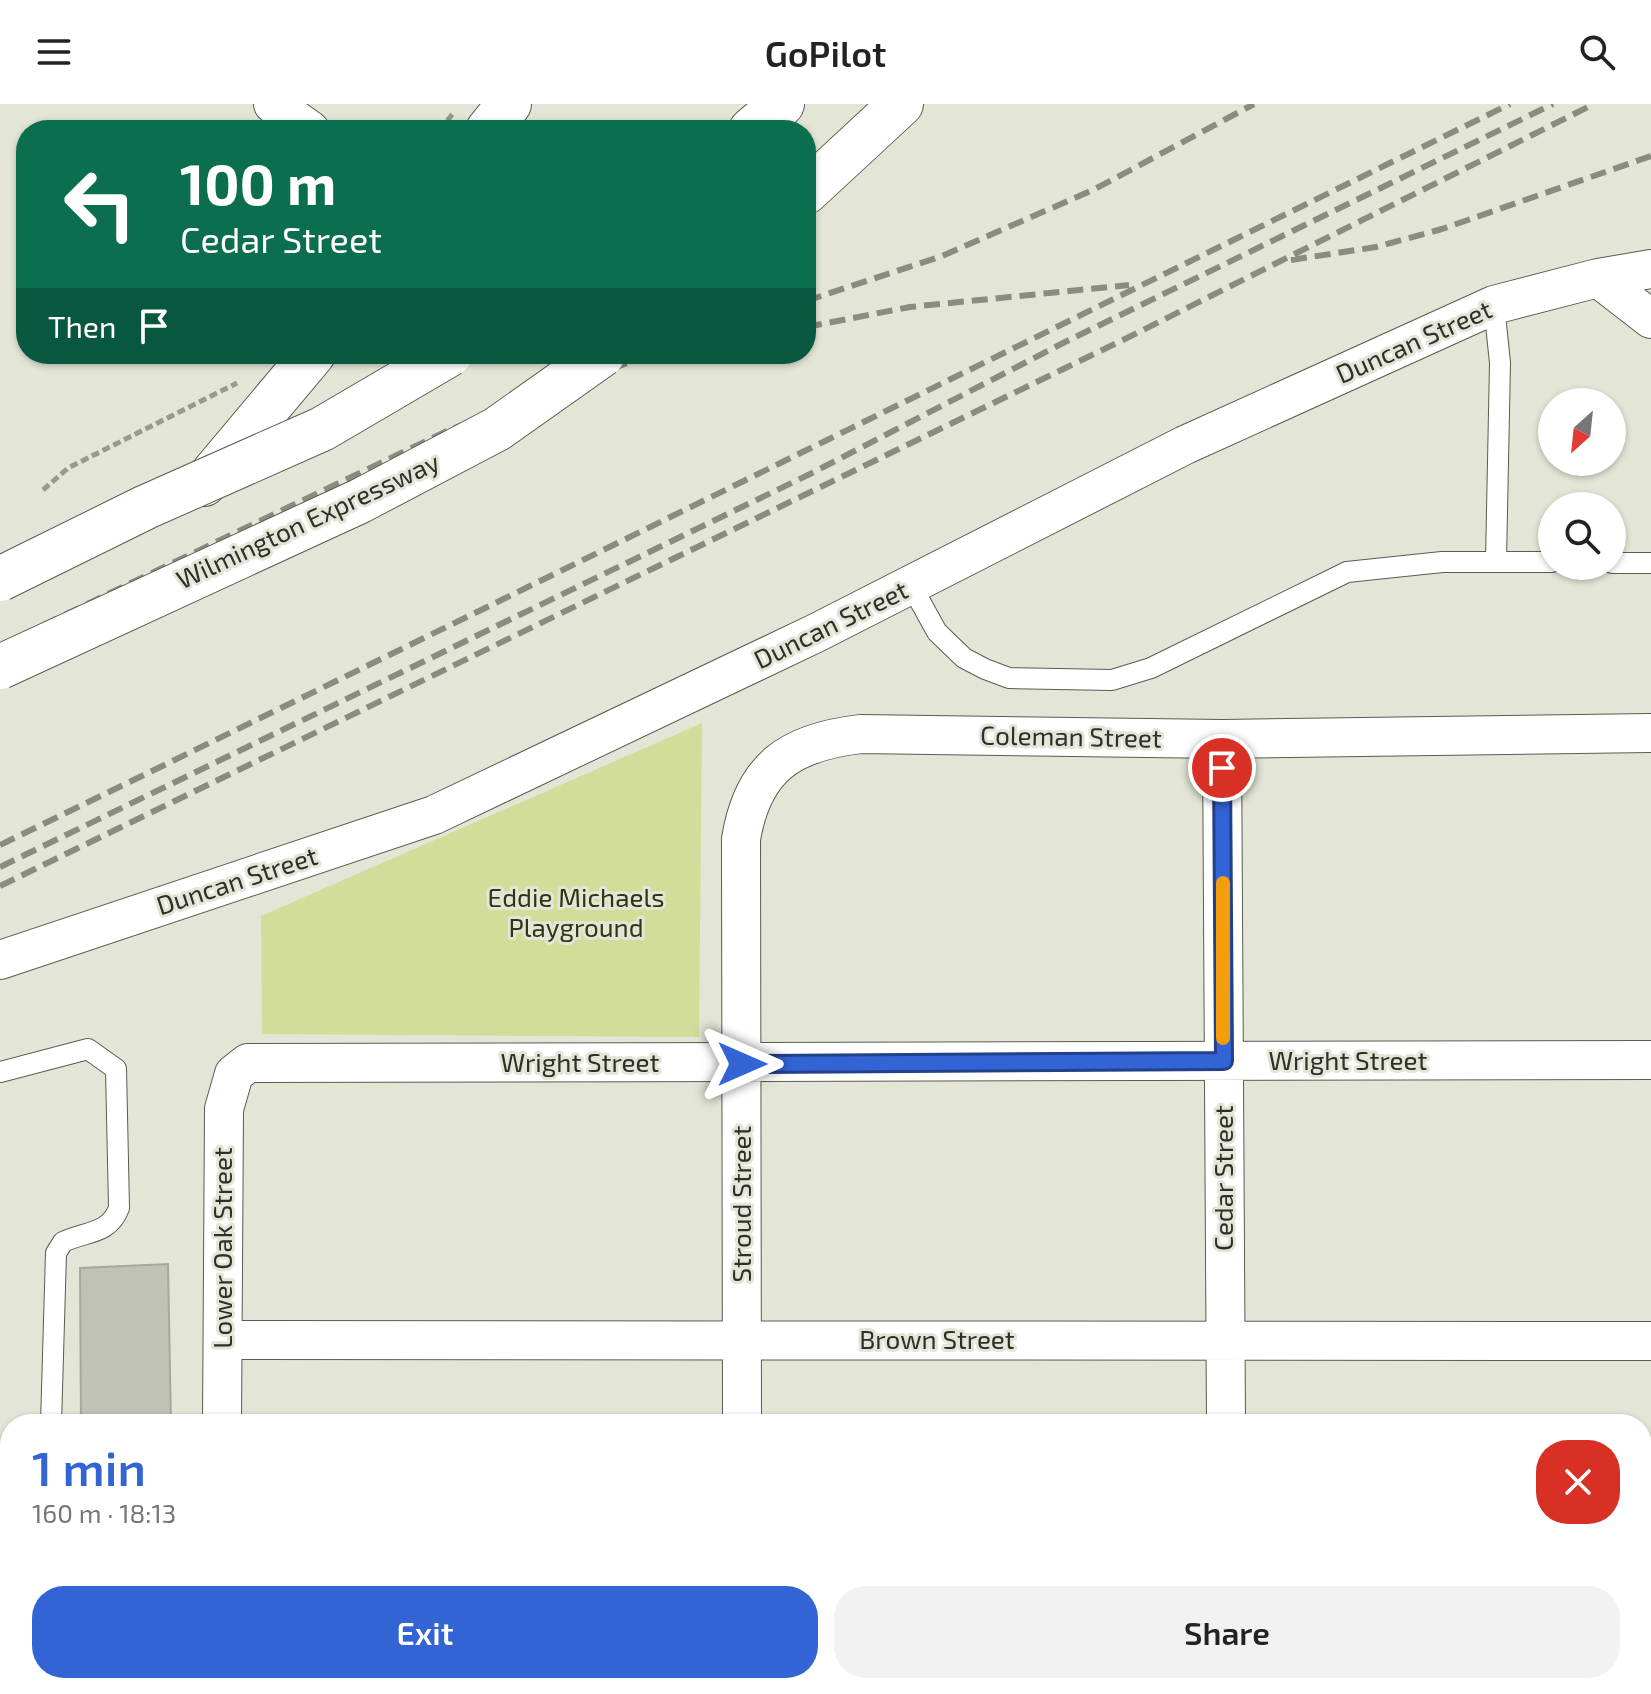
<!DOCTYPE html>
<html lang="en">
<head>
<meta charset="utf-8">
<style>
  :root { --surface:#fff; --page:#f2f2f2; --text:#222; --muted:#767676; --accent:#3364d4 }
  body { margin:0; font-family:"Exo 2",sans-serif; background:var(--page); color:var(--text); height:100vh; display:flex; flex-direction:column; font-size:30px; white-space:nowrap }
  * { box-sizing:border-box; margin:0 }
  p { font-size:26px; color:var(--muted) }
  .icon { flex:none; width:44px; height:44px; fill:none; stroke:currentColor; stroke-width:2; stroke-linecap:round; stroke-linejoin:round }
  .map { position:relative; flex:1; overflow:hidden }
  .details { position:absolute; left:0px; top:1310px; width:1652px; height:280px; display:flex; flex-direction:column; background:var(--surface); border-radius:32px 32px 0 0; box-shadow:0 2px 6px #0004 }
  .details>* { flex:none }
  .banner { position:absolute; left:16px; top:16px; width:800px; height:244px; border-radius:32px; box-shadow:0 2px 6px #0004; background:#0b6e4f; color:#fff; overflow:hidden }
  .needle { width:52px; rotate:207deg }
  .tools { position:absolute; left:1538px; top:284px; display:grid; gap:16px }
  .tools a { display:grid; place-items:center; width:88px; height:88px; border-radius:50%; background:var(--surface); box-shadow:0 2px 6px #0004; font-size:40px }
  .pin { position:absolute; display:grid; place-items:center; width:68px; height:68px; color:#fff; margin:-34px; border:4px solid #fff; border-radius:50%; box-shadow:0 2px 8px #0007 }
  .me { position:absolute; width:88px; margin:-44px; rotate:90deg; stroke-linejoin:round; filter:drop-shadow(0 0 6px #0008) }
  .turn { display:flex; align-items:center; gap:28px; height:168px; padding:0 32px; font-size:36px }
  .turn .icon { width:104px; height:104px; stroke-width:2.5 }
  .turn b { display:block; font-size:56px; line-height:68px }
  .then { display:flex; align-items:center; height:76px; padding:0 32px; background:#0003; gap:16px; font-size:30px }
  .round { display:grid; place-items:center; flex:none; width:84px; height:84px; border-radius:32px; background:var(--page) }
  .overview { display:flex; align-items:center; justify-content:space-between; height:136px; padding:0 32px }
  h1 { font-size:48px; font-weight:600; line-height:60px; color:var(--accent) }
  .cta { display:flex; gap:16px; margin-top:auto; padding:16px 32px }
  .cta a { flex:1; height:92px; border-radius:32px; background:var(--accent); color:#fff; font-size:32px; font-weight:600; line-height:92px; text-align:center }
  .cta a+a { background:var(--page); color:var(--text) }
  header { display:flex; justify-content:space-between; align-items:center; height:104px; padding:0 32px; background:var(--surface); font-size:36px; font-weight:600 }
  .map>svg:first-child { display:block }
</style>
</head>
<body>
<header><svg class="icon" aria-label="menu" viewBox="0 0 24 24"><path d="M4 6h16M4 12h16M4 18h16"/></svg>GoPilot<svg class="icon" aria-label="search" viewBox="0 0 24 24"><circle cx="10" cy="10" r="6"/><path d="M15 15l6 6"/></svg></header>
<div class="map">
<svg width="1651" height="1590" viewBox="0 0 1651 1590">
  <rect width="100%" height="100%" fill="#e3e6d7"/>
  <path fill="#d1dd99" d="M702 619 699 933 262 930 261 812Z"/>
  <path fill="#bfc2b4" stroke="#a6a99b" stroke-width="2" d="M168 1160 171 1320H81L80 1164Z"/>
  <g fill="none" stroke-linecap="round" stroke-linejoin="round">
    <g stroke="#595c4f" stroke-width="22">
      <path id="service" d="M1494 201 1500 259 1496 457
        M1612 459H1651
        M911 481 937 528 964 554 985 565 1009 574 1112 576 1151 564 1347 468 1442 458H1552
        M0 968 88 945 116 965 119 1104C109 1131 85 1127 63 1138L56 1149 51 1320
        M0 1422 10 1419"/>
    </g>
    <g stroke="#595c4f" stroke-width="40">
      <path id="minor" d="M273 0 310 26
        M1598 174 1651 215
        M1222 635 1226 1320
        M0 856 434 711 816 529 1185 341 1494 201 1598 174 1651 165
        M223 1236 1651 1237
        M222 1320 224 1005 234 970 248 959 1651 956
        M742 1320 741 735C753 663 790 638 861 630L1222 635 1651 629
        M743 1580V1590
        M1227 1580V1590
        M221 1590V1580"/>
    </g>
    <g stroke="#595c4f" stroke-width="46">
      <path id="tertiary" d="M488 26 509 0
        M204 380 313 250"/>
    </g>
    <g stroke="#595c4f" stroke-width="46">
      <path id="motorway" d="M751 26 782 0
        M806 88 901 0"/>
    </g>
    <path stroke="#979a8f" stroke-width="5" stroke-dasharray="8 4" stroke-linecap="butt" d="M440 26 454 8
      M43 386 68 364 237 279"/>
    <use href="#service" stroke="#fff" stroke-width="20"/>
    <use href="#minor" stroke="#fff" stroke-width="38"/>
    <use href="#tertiary" stroke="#fff" stroke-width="44"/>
    <use href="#motorway" stroke="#fff" stroke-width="44"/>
    <path stroke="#8a8c82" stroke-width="6" stroke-dasharray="16 8" stroke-linecap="butt" d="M1291 156 1376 143 1442 125 1651 52
      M806 197 942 152 1093 86 1254 0
      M806 223 910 203 1129 181
      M0 542 449 326 651 250
      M0 741C504 496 1007 247 1510 0
      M0 763 810 370 1065 238 1553 0
      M0 782 1123 236 1594 0"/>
    <g stroke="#595c4f" stroke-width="46" stroke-linecap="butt">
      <path id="motorway-bridge" d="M0 475 146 403 322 325 450 250
        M0 563 360 397 497 325 603 250"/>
    </g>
    <use href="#motorway-bridge" stroke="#fff" stroke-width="44"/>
  </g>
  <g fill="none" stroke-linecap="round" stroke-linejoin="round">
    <g stroke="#21418a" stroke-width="20">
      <path id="route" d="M742 960 1224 957 1222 664"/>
    </g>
    <use href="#route" stroke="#3364d4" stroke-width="14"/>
    <path stroke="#f59e0b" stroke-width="14" d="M1223 779V934"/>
  </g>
  <g text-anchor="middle" stroke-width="6" stroke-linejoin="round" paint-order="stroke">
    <g font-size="26" fill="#2e2f2a" stroke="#e3e6d7">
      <text transform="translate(1414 238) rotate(-24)" y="9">Duncan Street</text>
      <text transform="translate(308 417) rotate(-25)" y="9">Wilmington Expressway</text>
      <text transform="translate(831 521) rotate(-26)" y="9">Duncan Street</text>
      <text transform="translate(1071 633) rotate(1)" y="9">Coleman Street</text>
      <text transform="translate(237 777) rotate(-18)" y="9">Duncan Street</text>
      <text x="1348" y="966">Wright Street</text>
      <text x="580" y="968">Wright Street</text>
      <text transform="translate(1224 1074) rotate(-90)" y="9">Cedar Street</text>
      <text transform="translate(742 1100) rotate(-90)" y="9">Stroud Street</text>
      <text transform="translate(223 1144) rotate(-90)" y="9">Lower Oak Street</text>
      <text x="937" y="1245">Brown Street</text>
    </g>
    <g font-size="26" fill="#303514" stroke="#e3e6d7">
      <text x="576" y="803">Eddie Michaels<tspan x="576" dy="30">Playground</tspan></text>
    </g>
  </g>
</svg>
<div class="tools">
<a><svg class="needle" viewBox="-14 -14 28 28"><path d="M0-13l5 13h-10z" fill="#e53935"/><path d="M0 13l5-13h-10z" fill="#767676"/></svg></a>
<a><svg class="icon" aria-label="search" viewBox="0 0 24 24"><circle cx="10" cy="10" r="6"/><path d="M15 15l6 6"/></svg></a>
</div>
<div class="pin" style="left:1222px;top:664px;background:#d93025"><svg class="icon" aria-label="arrive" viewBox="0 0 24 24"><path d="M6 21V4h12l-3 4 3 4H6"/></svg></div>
<svg class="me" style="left:742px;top:960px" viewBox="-20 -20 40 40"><path d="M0-17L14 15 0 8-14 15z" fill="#3364d4" stroke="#fff" stroke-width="4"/></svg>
<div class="banner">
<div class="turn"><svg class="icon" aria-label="left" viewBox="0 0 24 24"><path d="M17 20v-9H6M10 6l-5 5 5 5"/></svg><div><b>100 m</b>Cedar Street</div></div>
<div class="then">Then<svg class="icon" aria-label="arrive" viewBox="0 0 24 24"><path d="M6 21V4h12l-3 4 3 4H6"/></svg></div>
</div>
<section class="details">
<div class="overview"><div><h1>1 min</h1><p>160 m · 18:13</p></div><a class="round" style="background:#d93025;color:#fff"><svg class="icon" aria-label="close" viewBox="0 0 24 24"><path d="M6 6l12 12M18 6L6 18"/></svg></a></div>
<div class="cta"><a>Exit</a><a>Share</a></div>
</section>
</div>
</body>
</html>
